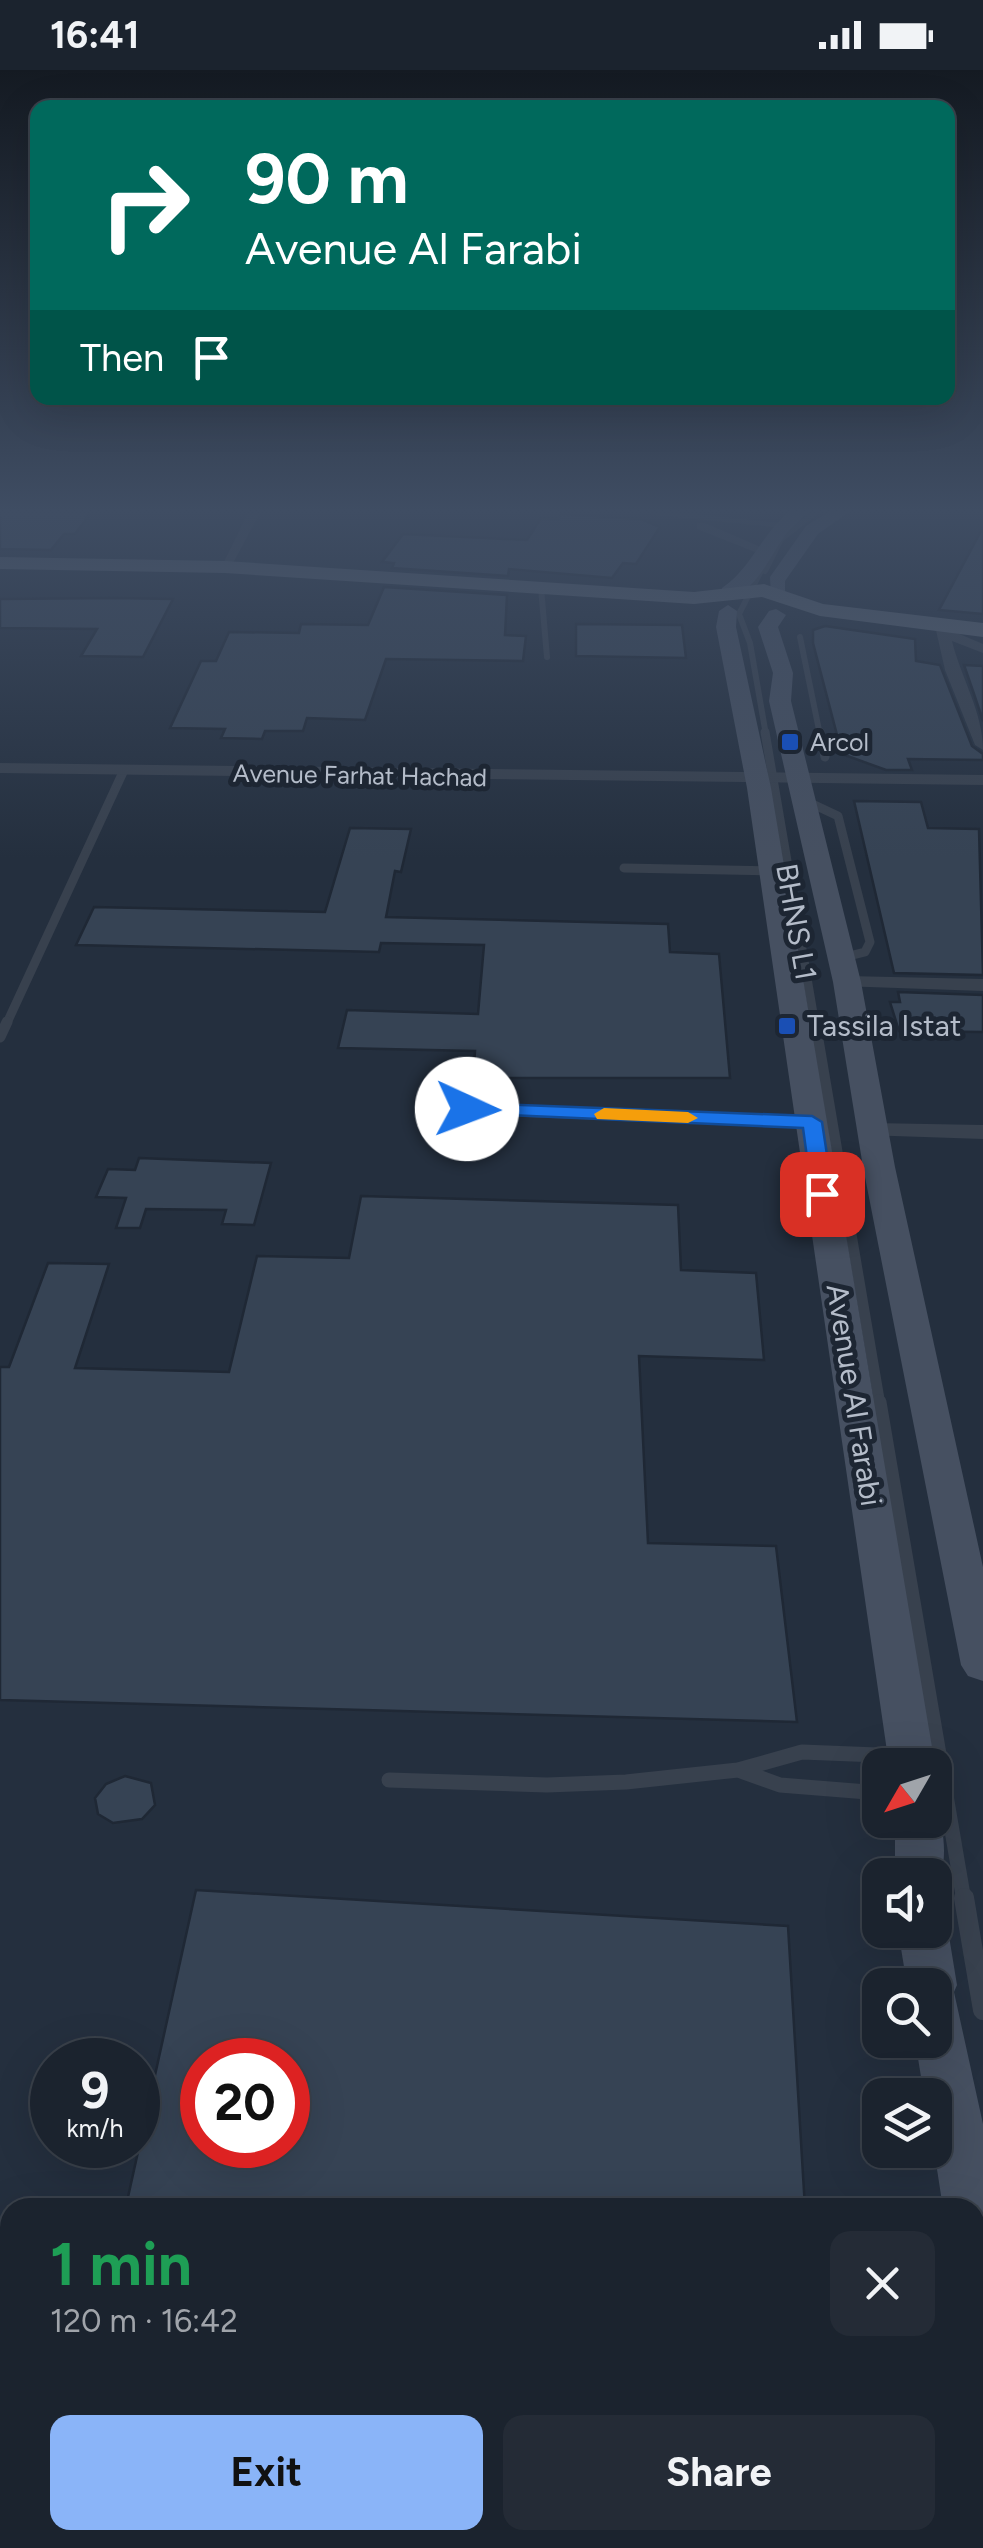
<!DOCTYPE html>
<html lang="en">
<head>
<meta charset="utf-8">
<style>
  :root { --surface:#1b232e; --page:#242b36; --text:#f1f3f6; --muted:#a0a4aa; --line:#39404a; --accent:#8ab4f8 }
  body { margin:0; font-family:Figtree,sans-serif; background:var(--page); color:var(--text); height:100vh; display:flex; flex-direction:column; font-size:38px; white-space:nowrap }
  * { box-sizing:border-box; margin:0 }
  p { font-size:32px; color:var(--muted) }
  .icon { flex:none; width:55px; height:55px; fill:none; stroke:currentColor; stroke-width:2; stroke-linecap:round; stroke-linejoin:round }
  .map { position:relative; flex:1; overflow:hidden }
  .panel { position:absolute; left:0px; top:2128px; width:985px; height:352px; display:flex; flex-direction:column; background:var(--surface); border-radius:30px 30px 0 0; box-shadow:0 10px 40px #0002,0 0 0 2px var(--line) }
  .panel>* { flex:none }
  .top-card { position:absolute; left:30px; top:30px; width:925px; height:305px; border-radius:20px; box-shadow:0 10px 40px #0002,0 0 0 2px var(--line); background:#00695c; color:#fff; overflow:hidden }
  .needle { width:65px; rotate:231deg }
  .buttons { position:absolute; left:862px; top:1678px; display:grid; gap:20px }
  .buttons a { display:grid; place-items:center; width:90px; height:90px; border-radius:20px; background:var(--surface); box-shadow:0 10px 40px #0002,0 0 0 2px var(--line); font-size:50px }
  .speed { position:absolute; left:30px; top:1968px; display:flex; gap:20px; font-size:50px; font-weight:700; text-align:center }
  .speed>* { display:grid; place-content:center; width:130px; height:130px; border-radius:50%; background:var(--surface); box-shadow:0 10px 40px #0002,0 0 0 2px var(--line); line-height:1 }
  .speed small { font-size:25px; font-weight:400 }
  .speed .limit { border:15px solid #d22; background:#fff; color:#111 }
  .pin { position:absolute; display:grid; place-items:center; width:85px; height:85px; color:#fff; margin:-42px; border-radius:20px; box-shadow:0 5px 15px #0006 }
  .me { position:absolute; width:110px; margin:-55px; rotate:92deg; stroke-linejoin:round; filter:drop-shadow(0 0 8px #0008) }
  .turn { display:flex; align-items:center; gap:35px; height:210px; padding:0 50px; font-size:45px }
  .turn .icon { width:130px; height:130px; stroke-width:2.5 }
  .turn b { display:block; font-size:70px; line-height:85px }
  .then { display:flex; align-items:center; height:95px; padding:0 50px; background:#0003; gap:20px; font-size:38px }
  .round { display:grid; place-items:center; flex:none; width:105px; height:105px; border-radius:20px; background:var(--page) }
  .overview { display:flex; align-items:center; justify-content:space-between; height:170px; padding:0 50px }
  h1 { font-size:60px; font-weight:700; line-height:75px; color:#1e9e55 }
  .primary-button { display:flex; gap:20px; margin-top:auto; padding:20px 50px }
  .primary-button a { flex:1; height:115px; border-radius:20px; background:var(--accent); color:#111; font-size:40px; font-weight:700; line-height:115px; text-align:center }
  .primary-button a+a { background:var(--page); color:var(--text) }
  .status { display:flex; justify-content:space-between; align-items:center; height:70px; padding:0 50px; background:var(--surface); direction:ltr }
  .status svg { height:28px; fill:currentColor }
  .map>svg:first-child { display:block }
</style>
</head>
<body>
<div class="status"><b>16:41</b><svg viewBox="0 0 49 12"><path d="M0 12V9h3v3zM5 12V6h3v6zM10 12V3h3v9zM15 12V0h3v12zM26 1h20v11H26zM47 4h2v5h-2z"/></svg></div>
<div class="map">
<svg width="983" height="2478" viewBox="0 0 983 2478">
  <rect width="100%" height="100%" fill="#242f3e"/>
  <path fill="#364354" stroke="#1f2835" stroke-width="2.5" fill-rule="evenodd" d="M0 441H92L75 464H64L51 480 0 479Z
    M561 444 641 449 660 457 636 494 623 493 612 508 509 499 508 506 392 498 394 493 382 492 403 464 527 470 541 448 558 449Z
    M983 457V544L939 540Z
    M384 517 507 525 505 565 526 566 523 591 386 589 365 650 307 648 303 661H265L262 669 221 668 225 659 170 658 201 591H216L229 562 299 563 301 554 368 555Z
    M0 529 115 528 173 529 143 587 81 586 97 559 0 558Z
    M576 554 682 555 686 588 576 586Z
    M825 556 915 569 916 591 940 595 972 676 983 684V690L908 689 912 700H886L842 684 813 573V560Z
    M964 595 983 596V651L974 624Z
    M854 731 921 732 928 758 979 759 983 905 894 903Z
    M350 758 411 759 401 802 395 801 386 847 668 854 670 882 719 884 730 1008H473L475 981 338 978 347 940 478 944 484 875 381 873 379 882 76 875 94 837 325 842Z
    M898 922 983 925V962L899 961 890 932H900Z
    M139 1088 271 1093 254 1155 222 1154 226 1140 146 1139 140 1158H116L126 1128 96 1127 108 1099 135 1100Z
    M361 1126 678 1135 681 1200 756 1203 764 1290 639 1286 648 1473 776 1476 797 1652 0 1630V1297H9L48 1193 109 1194 75 1298 229 1302 257 1186 349 1188Z
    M125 1706 151 1713 155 1735 142 1749 113 1753 98 1744 95 1728 106 1714Z
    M196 1820 788 1856 805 2138H279L128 2127ZM202 1990H288V2075H202Z"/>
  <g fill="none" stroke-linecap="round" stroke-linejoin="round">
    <path stroke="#38414e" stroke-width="6" d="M765 493 739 544 750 573 766 665
      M765 501 781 469 817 441
      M541 518 547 587
      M800 567 820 665"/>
    <path stroke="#38414e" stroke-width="9" d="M765 662 815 955
      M820 662 825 687
      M806 731 838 746 870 872 865 882 841 888
      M624 798 771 801
      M6 955 124 700"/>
    <path stroke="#38414e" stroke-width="11" d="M815 952 880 1335
      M0 967 7 952
      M429 1038 809 1052"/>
    <path stroke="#38414e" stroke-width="15" d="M879 1332 964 1831
      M738 1700 780 1715 880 1723
      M389 1710 547 1715 626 1712 738 1700 802 1682 903 1686"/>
    <path stroke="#38414e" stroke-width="20" d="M964 1828 983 1940
      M975 2323 983 2324"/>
    <path fill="#38414e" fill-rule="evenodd" d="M249 441H261L231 497 220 500Z
      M617 441H668L789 454 783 458Z
      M697 453H705L770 481 760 484 697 459Z
      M942 552 950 560 983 574V583L952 571C961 608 983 642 983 680L975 675 945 600 935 556Z
      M0 693 983 705V715L0 703Z
      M847 906 983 909V921L840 916 837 912Z
      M872 1053 983 1055V1069L864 1065 861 1060Z"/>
    <path fill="#465061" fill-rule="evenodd" d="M791 441H810C803 449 794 454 787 463 771 482 754 531 722 526V518C752 498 762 462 791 441Z
      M830 441H850L818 464 785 511V526H771L770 507 806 456Z
      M728 535 737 541 736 557 771 718 935 1695H889L747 718 716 557 719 541Z
      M776 539 786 545 778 557 793 603 791 631 861 912 895 1097 983 1497V1611L968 1606 961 1595 863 1097 833 912 769 631 773 603 758 557 769 541Z
      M935 1738C946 1759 948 1799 935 1819V1805H895V1750H935Z
      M935 1843 948 1860 957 1915 954 1922 983 2054V2211L975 2207V2138H943L934 2080 935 2025H924L915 1970H935V1915H907L898 1860H935Z"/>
    <path fill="#56606e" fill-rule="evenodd" d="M0 487 225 491 694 522 764 514 823 534 983 553V567L820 546 762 527 694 534 225 503 0 499Z"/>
  </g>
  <linearGradient id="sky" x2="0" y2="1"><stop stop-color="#141a22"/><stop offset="0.56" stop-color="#3f4d63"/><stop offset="1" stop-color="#3f4d63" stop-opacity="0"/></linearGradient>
  <rect width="983" height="788" fill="url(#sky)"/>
  <path fill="#1a73e8" stroke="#114b97" stroke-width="2.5" d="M467 1033 812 1046 822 1052 833 1124 822 1130 812 1124 803 1058 460 1043 457 1039Z"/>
  <path fill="#f59e0b" d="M604 1038 688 1042 698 1048 688 1053 597 1049 594 1044Z"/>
  <g fill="#1a4fb4" stroke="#1d2633" stroke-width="4">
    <rect x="780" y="662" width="20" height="20" rx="5"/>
    <rect x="777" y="946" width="20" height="20" rx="5"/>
  </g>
  <g text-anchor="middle" stroke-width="10" stroke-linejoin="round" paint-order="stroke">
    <g font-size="25" fill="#b4bcc9" stroke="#1d2633" text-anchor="start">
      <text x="810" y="681">Arcol</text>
    </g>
    <g font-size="25" fill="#b4bcc9" stroke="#1d2633">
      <text transform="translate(360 705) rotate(1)" y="9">Avenue Farhat Hachad</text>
    </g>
    <g font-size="30" fill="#b4bcc9" stroke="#1d2633">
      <text transform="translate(796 852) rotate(80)" y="10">BHNS L1</text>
      <text transform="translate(854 1325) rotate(81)" y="10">Avenue Al Farabi</text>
    </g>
    <g font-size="30" fill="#b4bcc9" stroke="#1d2633" text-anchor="start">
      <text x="807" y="966">Tassila Istat</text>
    </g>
  </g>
</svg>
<div class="buttons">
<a><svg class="needle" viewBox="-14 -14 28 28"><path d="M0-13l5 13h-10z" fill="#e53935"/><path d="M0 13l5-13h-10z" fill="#a0a4aa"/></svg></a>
<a><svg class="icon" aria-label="sound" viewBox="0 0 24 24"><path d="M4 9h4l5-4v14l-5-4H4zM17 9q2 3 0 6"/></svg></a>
<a><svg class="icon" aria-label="search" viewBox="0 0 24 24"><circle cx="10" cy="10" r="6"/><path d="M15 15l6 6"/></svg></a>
<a><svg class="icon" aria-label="layers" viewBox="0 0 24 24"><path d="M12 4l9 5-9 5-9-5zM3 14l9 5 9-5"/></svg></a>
</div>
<div class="speed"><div>9<small>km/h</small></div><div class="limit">20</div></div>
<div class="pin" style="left:822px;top:1124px;background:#d93025"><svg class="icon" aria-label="arrive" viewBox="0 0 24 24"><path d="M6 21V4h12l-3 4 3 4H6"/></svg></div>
<svg class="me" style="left:467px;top:1039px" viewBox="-20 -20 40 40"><circle r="19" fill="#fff"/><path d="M0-13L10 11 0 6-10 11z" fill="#1a73e8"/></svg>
<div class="top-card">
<div class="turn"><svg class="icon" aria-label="right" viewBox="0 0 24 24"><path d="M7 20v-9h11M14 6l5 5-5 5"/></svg><div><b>90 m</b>Avenue Al Farabi</div></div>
<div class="then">Then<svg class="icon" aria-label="arrive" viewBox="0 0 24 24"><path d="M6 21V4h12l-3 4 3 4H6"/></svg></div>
</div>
<section class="panel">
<div class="overview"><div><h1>1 min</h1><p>120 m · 16:42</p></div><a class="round"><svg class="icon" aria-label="close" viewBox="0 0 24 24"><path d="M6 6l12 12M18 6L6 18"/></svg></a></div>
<div class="primary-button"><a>Exit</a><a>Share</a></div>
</section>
</div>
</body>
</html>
